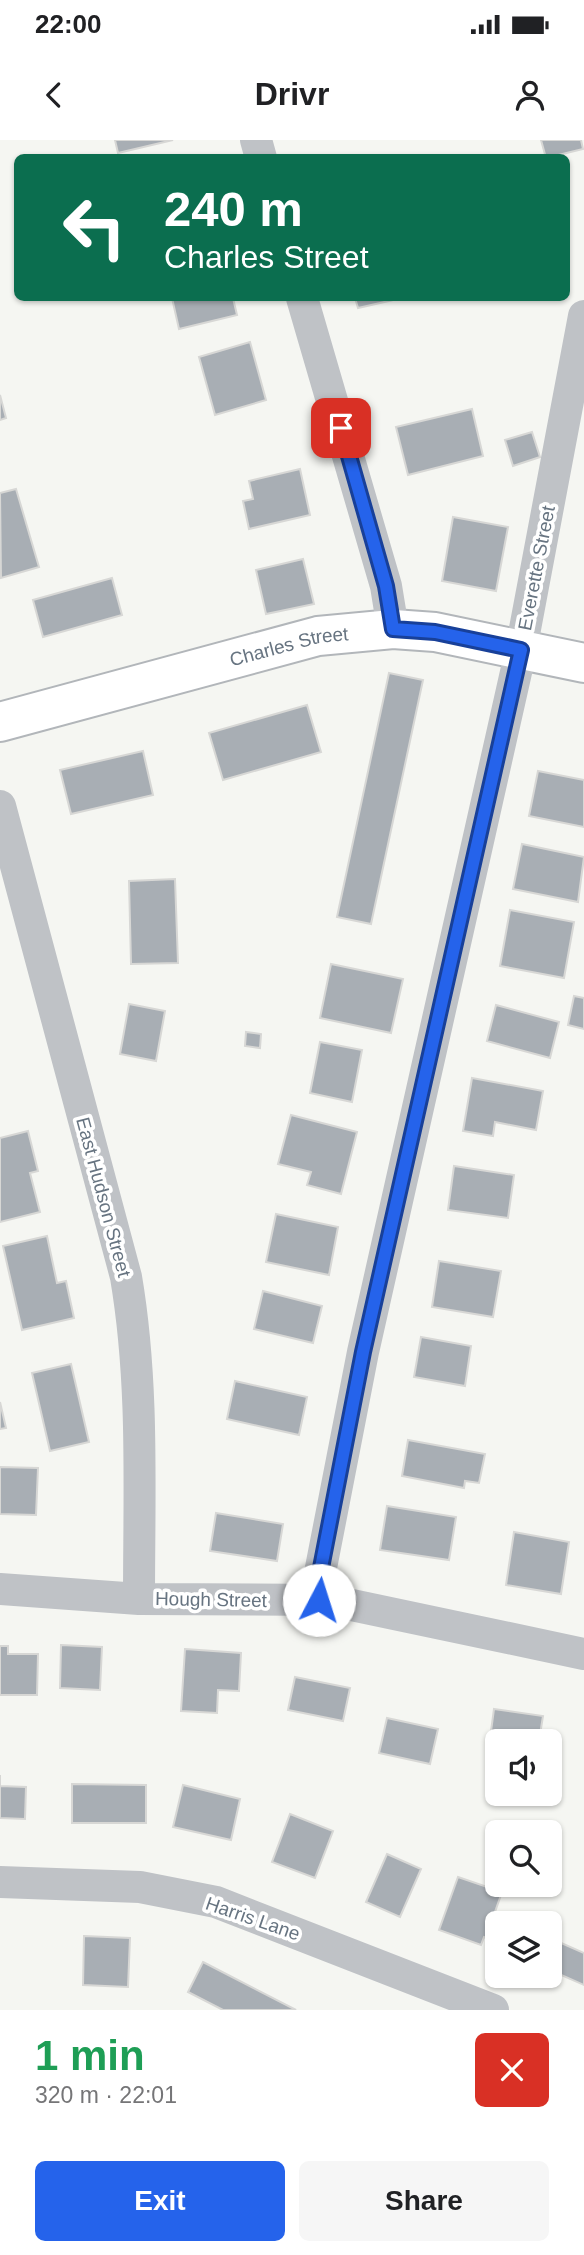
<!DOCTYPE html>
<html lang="en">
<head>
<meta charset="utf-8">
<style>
  :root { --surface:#fff; --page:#f6f6f6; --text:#202124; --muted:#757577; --accent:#2563eb }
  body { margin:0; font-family:Helvetica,sans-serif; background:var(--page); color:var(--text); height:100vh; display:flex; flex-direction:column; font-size:26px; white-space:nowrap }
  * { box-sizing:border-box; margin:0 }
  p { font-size:23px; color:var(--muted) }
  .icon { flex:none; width:38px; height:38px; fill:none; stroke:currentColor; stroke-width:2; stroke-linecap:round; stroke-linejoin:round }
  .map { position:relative; height:1870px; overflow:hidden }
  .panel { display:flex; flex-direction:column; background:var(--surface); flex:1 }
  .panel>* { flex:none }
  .banner { position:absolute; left:14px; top:14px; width:556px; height:147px; border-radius:10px; box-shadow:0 2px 5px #0004; background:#0b6e4f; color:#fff; overflow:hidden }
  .tools { position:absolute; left:485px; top:1589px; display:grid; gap:14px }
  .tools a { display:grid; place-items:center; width:77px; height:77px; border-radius:10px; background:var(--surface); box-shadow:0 2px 5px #0004; font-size:35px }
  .pin { position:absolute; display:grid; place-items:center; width:60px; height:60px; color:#fff; margin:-30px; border-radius:14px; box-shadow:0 4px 10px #0006 }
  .me { position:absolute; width:77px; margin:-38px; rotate:5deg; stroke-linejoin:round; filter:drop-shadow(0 0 5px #0008) }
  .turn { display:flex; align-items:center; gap:24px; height:147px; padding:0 35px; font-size:32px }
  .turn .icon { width:91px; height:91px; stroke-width:2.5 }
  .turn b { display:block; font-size:49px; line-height:60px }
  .round { display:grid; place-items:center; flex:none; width:74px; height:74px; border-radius:10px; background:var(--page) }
  .overview { display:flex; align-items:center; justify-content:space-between; height:119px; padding:0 35px }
  h1 { font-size:42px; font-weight:600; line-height:52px; color:#1e9e55 }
  .primary-button { display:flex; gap:14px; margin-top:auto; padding:14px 35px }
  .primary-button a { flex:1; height:80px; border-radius:10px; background:var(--accent); color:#fff; font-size:28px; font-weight:600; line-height:80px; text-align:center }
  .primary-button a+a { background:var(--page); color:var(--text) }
  .status { display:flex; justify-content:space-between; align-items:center; height:49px; padding:0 35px; background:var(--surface); direction:ltr }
  .status svg { height:19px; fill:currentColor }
  header { display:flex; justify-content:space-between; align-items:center; height:91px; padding:0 35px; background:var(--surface); font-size:32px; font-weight:600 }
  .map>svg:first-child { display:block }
</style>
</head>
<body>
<div class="status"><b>22:00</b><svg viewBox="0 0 49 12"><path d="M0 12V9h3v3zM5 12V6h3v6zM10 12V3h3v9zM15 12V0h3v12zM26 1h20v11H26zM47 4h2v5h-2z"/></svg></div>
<header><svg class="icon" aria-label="back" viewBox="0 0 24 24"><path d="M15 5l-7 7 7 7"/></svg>Drivr<svg class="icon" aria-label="person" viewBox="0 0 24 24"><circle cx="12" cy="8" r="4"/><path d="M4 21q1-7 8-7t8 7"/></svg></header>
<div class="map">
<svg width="584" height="1870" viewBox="0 0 584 1870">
  <rect width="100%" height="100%" fill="#f5f6f2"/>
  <path fill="#a8aeb4" stroke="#d7d7d5" stroke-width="2" d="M115 0H173L118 13Z
    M541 0H581L583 9 546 18Z
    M172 158H233L237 175 179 189Z
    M355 158H402L358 168Z
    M250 202 266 260 215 275 199 217Z
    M0 255 6 278 0 280Z
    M472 269 483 316 408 335 396 287Z
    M532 292 540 317 513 326 505 300Z
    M300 329 310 375 249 389 243 361 253 359 249 341Z
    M16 349 39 427 1 438 0 353Z
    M453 377 508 387 496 451 442 441Z
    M303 419 314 464 266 474 256 430Z
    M112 438 122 475 43 497 33 460Z
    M389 533 423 540 371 784 337 777Z
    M307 565 321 612 223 640 209 593Z
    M143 611 153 655 71 674 60 630Z
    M538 631 584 640V687L529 676Z
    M522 704 584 717 578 762 513 749Z
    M175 739 178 823 131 824 129 741Z
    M510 770 574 782 564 838 500 826Z
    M331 824 403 839 391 893 320 878Z
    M574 856 584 858V889L568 885Z
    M129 864 165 871 156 921 120 914Z
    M496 865 559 882 550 918 487 901Z
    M246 892 261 894 260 908 245 906Z
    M320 902 362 910 352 962 310 953Z
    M472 938 543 951 536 990 495 982 493 996 463 991Z
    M291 975 357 992 341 1054 307 1045 311 1032 278 1024Z
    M28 991 38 1031 30 1033 40 1072 0 1082V998Z
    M454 1026 514 1035 508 1078 448 1070Z
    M276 1074 338 1087 329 1135 266 1122Z
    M47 1096 57 1143 66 1141 74 1178 22 1190 3 1106Z
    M439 1121 501 1131 493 1177 432 1167Z
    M263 1151 322 1166 313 1203 254 1189Z
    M421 1197 471 1206 465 1246 414 1237Z
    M71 1224 89 1302 50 1311 32 1233Z
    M235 1241 307 1257 299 1295 227 1279Z
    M0 1262 6 1288 0 1289Z
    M408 1300 485 1314 479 1343 465 1341 464 1348 402 1336Z
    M0 1327 38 1328 36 1375 0 1374Z
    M387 1366 456 1377 449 1420 380 1410Z
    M216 1373 283 1384 277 1421 210 1411Z
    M514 1392 569 1402 561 1454 506 1445Z
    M61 1505 102 1507 100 1550 60 1548Z
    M0 1506H8V1514H38L37 1555H0Z
    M185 1509 241 1513 239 1551 218 1550 217 1573 181 1571Z
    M295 1537 350 1548 343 1581 288 1570Z
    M494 1569 543 1576 539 1601H497V1607L489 1606Z
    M387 1578 438 1589 430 1624 379 1613Z
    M0 1635V1646L26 1647 25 1679 0 1678Z
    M72 1644 146 1645V1683H72Z
    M183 1645 240 1659 231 1700 173 1687Z
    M523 1654H539V1660L523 1658Z
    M290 1674 333 1691 315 1738 272 1722Z
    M387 1714 421 1729 400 1777 366 1762Z
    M458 1737 502 1752 495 1772 526 1783H497V1802L484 1797 481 1805 439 1790Z
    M84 1796 130 1798 128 1847 83 1845Z
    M550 1798 584 1813V1845L550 1830Z
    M203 1822 296 1870H223L188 1852Z"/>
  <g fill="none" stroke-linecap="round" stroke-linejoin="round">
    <g stroke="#b2b6ba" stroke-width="42">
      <g id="secondary">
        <path id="s1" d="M0 582 318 496 393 489 435 492 584 523"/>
      </g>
    </g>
    <path stroke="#bfc2c6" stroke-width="32" d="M256 0 261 18
      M302 158 386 446 393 489
      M0 666 126 1137C144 1243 139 1351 139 1459
      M0 1449 139 1459 328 1460 584 1514
      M319 1460V1438L363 1212 521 510 584 176
      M0 1742 140 1747 216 1762 493 1870"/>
    <use href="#secondary" stroke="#fff" stroke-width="38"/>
  </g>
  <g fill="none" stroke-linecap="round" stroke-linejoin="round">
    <g stroke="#184099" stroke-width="18">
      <path id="route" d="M319 1460V1438L363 1212 521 510 435 492 393 489 386 446 341 288"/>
    </g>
    <use href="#route" stroke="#2563eb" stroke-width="12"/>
  </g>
  <g text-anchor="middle" stroke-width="7" stroke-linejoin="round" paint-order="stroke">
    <g font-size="19" fill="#677481" stroke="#fff">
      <text transform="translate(536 428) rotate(-79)" y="7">Everette Street</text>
      <text dy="7" stroke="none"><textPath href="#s1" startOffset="299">Charles Street</textPath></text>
      <text transform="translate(104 1057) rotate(75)" y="7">East Hudson Street</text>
      <text transform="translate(211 1459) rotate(1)" y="7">Hough Street</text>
      <text transform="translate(253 1778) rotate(19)" y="7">Harris Lane</text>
    </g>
  </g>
</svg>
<div class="tools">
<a><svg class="icon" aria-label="sound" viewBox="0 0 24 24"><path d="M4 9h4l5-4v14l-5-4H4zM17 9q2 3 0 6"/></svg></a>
<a><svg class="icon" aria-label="search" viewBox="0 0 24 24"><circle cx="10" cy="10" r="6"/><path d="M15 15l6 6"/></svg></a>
<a><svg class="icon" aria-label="layers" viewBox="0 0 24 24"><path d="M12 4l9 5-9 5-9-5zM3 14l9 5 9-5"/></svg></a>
</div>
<div class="pin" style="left:341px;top:288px;background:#d93025"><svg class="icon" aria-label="arrive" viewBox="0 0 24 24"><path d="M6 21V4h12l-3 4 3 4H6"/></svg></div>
<svg class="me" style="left:319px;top:1460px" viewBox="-20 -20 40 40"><circle r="19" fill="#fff"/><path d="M0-13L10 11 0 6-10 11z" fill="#2563eb"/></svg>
<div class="banner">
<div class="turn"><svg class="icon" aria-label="left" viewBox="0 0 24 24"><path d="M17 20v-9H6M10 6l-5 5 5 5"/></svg><div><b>240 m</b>Charles Street</div></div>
</div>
</div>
<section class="panel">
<div class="overview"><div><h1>1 min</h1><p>320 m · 22:01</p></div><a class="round" style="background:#d93025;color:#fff"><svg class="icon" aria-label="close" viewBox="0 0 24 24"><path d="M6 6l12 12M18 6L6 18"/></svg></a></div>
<div class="primary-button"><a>Exit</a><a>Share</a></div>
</section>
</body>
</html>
